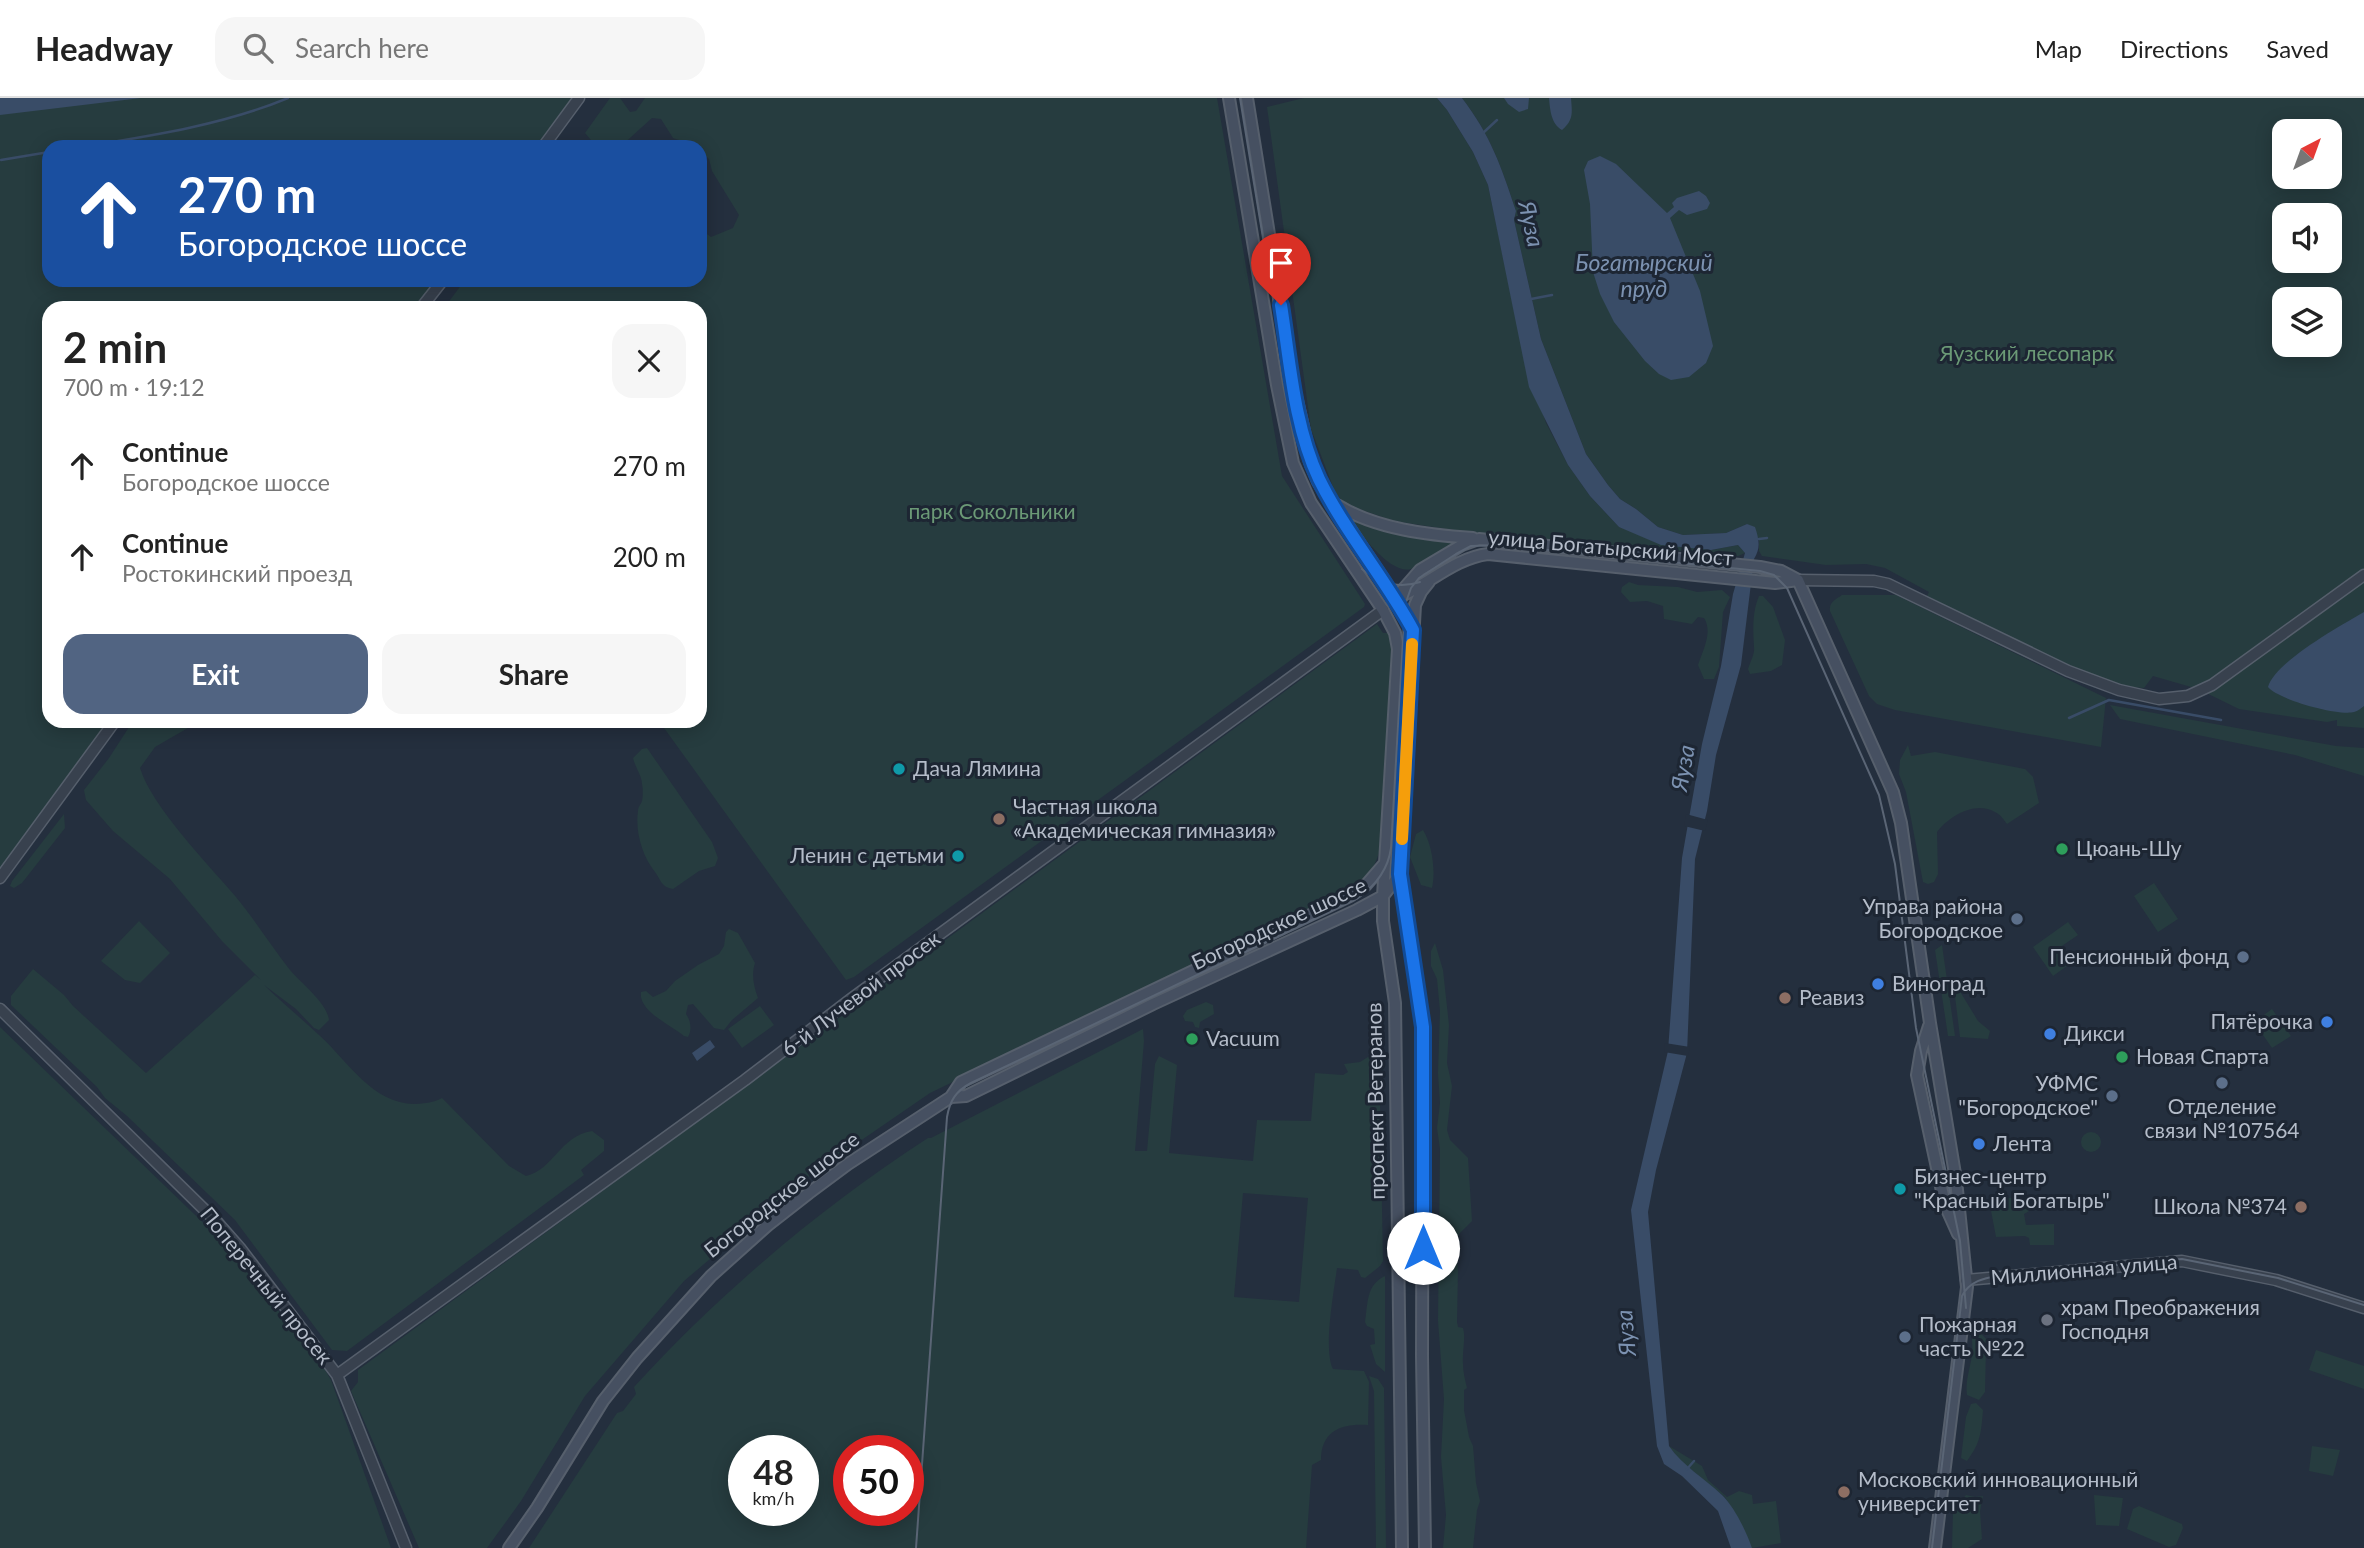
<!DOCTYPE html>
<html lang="en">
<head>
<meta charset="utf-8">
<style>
  :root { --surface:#fff; --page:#f6f6f6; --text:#222; --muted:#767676; --line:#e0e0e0; --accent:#516482 }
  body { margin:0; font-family:Lato,sans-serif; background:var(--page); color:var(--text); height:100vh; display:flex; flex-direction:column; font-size:26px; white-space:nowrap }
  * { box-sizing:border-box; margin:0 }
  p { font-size:23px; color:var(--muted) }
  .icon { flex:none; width:38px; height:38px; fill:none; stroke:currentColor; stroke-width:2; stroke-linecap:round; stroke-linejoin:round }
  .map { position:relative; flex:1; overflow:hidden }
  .drawer { position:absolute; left:42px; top:203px; width:665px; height:427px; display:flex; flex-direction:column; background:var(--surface); border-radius:21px; box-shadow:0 4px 18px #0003 }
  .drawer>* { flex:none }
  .hud { position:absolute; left:42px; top:42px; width:665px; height:147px; border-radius:21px; box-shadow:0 4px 18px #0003; background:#1a4fa0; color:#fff; overflow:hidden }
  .needle { width:46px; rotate:41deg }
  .controls { position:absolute; left:2272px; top:21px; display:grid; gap:14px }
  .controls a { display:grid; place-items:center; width:70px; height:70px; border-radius:14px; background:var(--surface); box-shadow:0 4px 18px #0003; font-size:35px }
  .speed { position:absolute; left:728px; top:1337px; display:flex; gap:14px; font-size:35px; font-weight:700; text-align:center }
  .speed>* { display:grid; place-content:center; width:91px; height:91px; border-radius:50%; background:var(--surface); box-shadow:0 4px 18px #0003; line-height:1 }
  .speed small { font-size:18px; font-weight:400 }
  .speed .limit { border:10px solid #d22; background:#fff; color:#111 }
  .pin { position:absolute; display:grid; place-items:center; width:60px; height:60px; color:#fff; margin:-72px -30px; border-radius:50% 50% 50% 0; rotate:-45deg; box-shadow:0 0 7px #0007 }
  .pin .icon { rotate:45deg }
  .me { position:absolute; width:77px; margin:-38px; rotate:0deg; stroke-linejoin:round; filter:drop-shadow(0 0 5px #0008) }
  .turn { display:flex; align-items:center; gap:24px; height:147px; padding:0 21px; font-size:32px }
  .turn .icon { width:91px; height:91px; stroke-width:2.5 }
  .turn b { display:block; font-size:49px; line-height:60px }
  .round { display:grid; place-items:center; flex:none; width:74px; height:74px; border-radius:21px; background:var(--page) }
  .headline { display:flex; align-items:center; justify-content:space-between; height:119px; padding:0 21px }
  h1 { font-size:42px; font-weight:700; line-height:52px }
  .primary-button { display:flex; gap:14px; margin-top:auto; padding:14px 21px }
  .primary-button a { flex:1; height:80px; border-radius:21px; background:var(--accent); color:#fff; font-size:28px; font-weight:700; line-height:80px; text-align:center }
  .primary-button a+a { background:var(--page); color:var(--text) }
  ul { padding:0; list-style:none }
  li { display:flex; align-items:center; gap:21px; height:91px; padding:0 21px }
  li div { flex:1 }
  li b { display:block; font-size:26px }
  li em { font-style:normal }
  header { display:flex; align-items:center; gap:42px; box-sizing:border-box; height:98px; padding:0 35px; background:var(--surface); border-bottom:2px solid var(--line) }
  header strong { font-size:33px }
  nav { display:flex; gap:38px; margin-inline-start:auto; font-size:24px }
  .search { width:490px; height:63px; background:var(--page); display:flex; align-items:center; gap:18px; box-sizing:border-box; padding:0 24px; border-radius:21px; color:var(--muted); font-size:26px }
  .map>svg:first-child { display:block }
</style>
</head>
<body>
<header>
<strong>Headway</strong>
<div class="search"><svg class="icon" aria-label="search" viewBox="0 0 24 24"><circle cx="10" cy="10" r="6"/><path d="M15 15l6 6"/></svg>Search here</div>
<nav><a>Map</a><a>Directions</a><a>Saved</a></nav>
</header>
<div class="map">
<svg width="2364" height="1450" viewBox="0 0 2364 1450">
  <rect width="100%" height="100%" fill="#242f3e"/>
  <path fill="#263c3f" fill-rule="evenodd" d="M0 0H572L536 49H49V182H437L417 210H49V623H110L0 771Z
    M610 0H620L630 14 636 13 645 0H1217L1282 378 1365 506 1364 509 854 879 846 882 659 623H700V210H444L465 182H700V131L711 139 733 130 739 117 712 73 709 61 700 52V49L673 40 661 21 652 20 620 49 596 48 585 35Z
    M1304 0H1437L1447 12 1473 54 1488 87 1522 250 1546 325 1568 367 1590 398 1619 429 1711 452 1738 447 1745 455 1738 458 1466 434 1394 423 1344 406 1335 394 1311 331 1267 9Z
    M1462 0H2364V630L2337 628V622L2327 624 2239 611 2198 591 2153 578 2144 590 2119 588 2066 567 1927 498 1929 494 1885 470 1866 466 1826 467 1762 458 1759 453V441L1747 426 1726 435 1683 437 1658 429 1636 411 1620 401 1608 387 1586 356 1541 241 1514 122 1516 113C1501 68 1491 38 1462 0ZM2284 33H2329V79H2284ZM2284 117H2329V163H2284ZM2284 201H2329V247H2284Z
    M1351 421C1385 434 1417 441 1453 445 1440 453 1425 466 1411 471 1391 477 1360 436 1351 421Z
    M1629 484 1638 487 1678 489 1697 494 1722 492 1730 499 1723 514 1719 569 1714 581H1704L1698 567C1703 552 1713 534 1704 520L1698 519 1692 526 1664 521 1663 508 1647 503 1630 504 1621 494 1622 489Z
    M1842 497H1896L2106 600 2101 649 1895 612 1877 606 1869 598 1830 513C1829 504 1835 502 1842 497Z
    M1759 498H1763L1773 509 1785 542 1782 567 1771 573 1750 576 1748 571C1750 564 1755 556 1754 549 1753 533 1752 514 1759 498Z
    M1377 526 1383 535H1388L1394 553 1381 747C1372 788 1348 792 1314 810L930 995 802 1083 684 1183 585 1298 521 1403 487 1450H419L351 1293 358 1284V1272Z
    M2110 607 2336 648 2364 650V678L2295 657 2120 621Z
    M133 623H200L155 649 140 670C152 709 208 766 236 799 255 822 271 848 290 872 301 885 327 905 329 922L319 932 314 930 296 911 264 887C281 904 301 920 319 937 348 963 373 1007 416 1006 427 1005 432 1005 442 1000L509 1068 526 1078C553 1072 560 1038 592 1033L604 1042V1053L581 1072 584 1077 347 1253 332 1252 235 1122 127 1018 105 1000 97 989 11 907V898L33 871 64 897 73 908 146 975 255 877 261 882 222 843 170 781 113 733 86 702 84 692 109 660Z
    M1908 647 1911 658 1935 654 2025 671 2033 679 2039 705 2007 726C2004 722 2000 716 1995 714 1975 702 1948 719 1937 734L1938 776 1934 784 1928 786 1923 784 1906 694 1899 676 1900 662Z
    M647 650 712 744 718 760 715 768 699 773 673 791C661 789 661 782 655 774 642 758 635 733 638 713 638 709 641 706 642 703 643 699 643 690 642 686 642 678 635 669 633 660L642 651Z
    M64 716 65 730 22 785 14 790 10 788 12 783Z
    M1423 732C1432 746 1436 773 1432 790L1421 787 1410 759 1416 736Z
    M2154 785 2178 821 2158 834 2134 798Z
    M139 823 170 855 140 885 125 882 101 863Z
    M2068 824 2078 837 2056 852 2067 868 2053 878 2033 849Z
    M729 831 738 835 755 865C751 877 754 889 758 900L732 922 724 932 714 930 693 906 688 907 686 916C691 923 692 932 688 939L684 938C671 927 638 913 641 894L646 893 653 899 666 893 675 883 698 867 719 856 724 848 726 834Z
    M1435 845 1443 872 1449 927 1447 965 1452 988 1447 1032 1450 1042 1468 1060 1472 1123 1459 1136 1455 1145 1458 1172 1457 1224 1458 1229 1463 1230C1466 1240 1462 1254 1463 1266 1463 1274 1465 1282 1467 1290L1464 1292V1312L1469 1339 1473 1348 1476 1385 1480 1403 1477 1412 1473 1450H1443L1446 1417 1441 1359 1444 1301 1438 1223 1440 1051 1437 1030 1440 1005 1438 975 1440 913 1437 881 1431 868V853Z
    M1942 847 1955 938H1948L1935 852Z
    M1953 882 1978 923 1990 933 1988 941 1960 939Z
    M1206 904 1213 907 1214 916 1200 924 1199 930 1195 929 1193 924 1185 923 1183 918 1187 912Z
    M760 908 774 927 742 950 728 931Z
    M2272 911 2291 938 2272 950 2254 924Z
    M0 929 219 1140 319 1262 331 1282 391 1450H0Z
    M1143 931 1144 943 1135 1053H1147L1155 966 1159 958 1177 967 1169 1055 1253 1063 1257 1022 1311 1023 1315 975 1343 977 1348 974 1344 966 1360 964 1379 952 1383 1163 1380 1168 1365 1180 1361 1179 1358 1172 1337 1170C1334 1193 1323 1251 1333 1271L1364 1273 1369 1284 1368 1327C1343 1325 1321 1332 1321 1362L1312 1367 1306 1450H529L617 1315 623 1313 636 1296 634 1289C721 1194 820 1110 928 1040H931ZM1243 1095 1308 1100 1299 1204 1234 1199ZM744 1353H803V1412H744ZM849 1353H908V1412H849Z
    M2081 1044a10 10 0 1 1 20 0a10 10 0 1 1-20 0Z
    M2018 1099 2020 1104H2030L2031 1112 2024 1116 2026 1127 2054 1126V1147H2030L2029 1140 2025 1138 1996 1139 1989 1102Z
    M1385 1178V1274L1376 1266 1370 1247 1375 1246 1374 1231 1367 1228 1365 1224C1368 1205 1366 1187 1385 1178Z
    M1975 1229 1987 1242 1988 1249 1986 1250 1985 1294 1979 1302 1967 1297C1965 1283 1970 1271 1972 1257 1974 1247 1969 1238 1975 1229Z
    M2316 1252 2364 1268V1291L2309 1272Z
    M1369 1278 1378 1281 1384 1290 1386 1450H1376L1374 1293Z
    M1976 1305 1983 1312C1981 1335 1981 1344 1967 1363L1961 1360 1966 1319 1971 1306Z
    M1669 1348 1702 1368 1708 1382 1727 1399 1739 1393 1752 1397 1753 1406 1776 1403 1781 1445 1752 1450 1725 1399 1680 1363Z
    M2312 1348 2340 1352 2333 1378 2309 1373Z
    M1966 1397 1975 1399 1983 1398 1980 1413 1982 1441 1968 1450H1952L1953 1412Z
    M2094 1397 2123 1400 2119 1428 2096 1427Z
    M2139 1408 2182 1426 2183 1430 2176 1447 2169 1449 2127 1431 2133 1411Z"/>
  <path fill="#394c67" d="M0 0H141L0 17Z
    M1437 0H1462C1491 38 1501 68 1516 113L1514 122 1541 241 1586 356 1608 387 1620 401 1636 411 1658 429 1683 437 1726 435 1747 426 1755 429C1759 441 1761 450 1754 461L1741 567 1716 657 1707 713 1695 761 1687 955 1656 1072 1648 1114 1669 1348C1683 1368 1704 1380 1722 1397 1735 1410 1746 1433 1752 1450H1731L1718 1413 1682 1378 1664 1366 1657 1348 1631 1112 1668 953 1682 760 1702 646 1721 568 1733 496 1745 455 1738 447 1711 452 1661 447 1619 429 1590 398 1568 367 1529 289 1488 87 1473 54 1447 12Z
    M1504 0H1529L1528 11 1519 14 1508 6Z
    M1549 0H1571C1572 14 1574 22 1562 32 1551 26 1550 11 1549 0Z
    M1600 58 1616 66 1667 115 1674 109 1672 105 1677 100 1699 93 1706 98 1710 105 1707 111 1687 117 1679 112 1670 120 1700 193 1713 248 1706 265 1689 279 1671 282 1659 276 1645 263 1614 224 1600 196 1593 174 1590 106 1584 72 1588 63Z
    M2364 514V608C2361 610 2358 613 2354 614 2338 618 2279 602 2268 589 2275 564 2340 528 2364 514Z
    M710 942 715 949 697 963 692 955Z"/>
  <path fill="#242f3e" d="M1686 716 1708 722 1705 733 1684 728Z
    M1665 945 1690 949 1688 958 1664 954Z"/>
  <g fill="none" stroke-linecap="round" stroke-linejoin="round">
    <path stroke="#394c67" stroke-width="2.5" d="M1484 34 1497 22
      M81 49C150 38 223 27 288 0
      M1 62 49 54
      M1531 201 1552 197
      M1759 441 1767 440
      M2069 620 2109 602 2221 622
      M1687 1371 1694 1363"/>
    <g stroke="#565f6c" stroke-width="13">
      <path id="tertiary" d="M543 49 579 0
        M421 210 443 182
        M1798 482 1874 483 1888 486 2068 573 2119 592 2159 601 2188 598 2212 587 2364 477
        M0 780 115 623
        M0 911 218 1125 240 1150 337 1277 406 1450
        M1966 1182 2182 1163 2276 1182 2364 1210
        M337 1277 745 982 851 901 1383 512"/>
    </g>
    <g stroke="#565f6c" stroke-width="14">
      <path id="secondary" d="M1229 0 1277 287 1293 365 1311 405 1383 512 1395 535 1398 551 1383 798V823L1395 905 1402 1450
        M1247 0 1293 285 1311 363 1333 405 1396 500 1413 532
        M1337 407C1376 431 1428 437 1473 440
        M1798 482 1893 694 1901 725 1930 925 1956 1082 1967 1189 1935 1450
        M1399 499C1429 486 1455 460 1488 456L1775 485 1798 482
        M1393 503 1420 472 1462 447 1479 441 1760 469 1781 473 1798 482
        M1400 776 1423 929 1422 1258 1425 1450
        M1929 928 1921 953 1917 977 1945 1107 1958 1136
        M951 999 966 998 1153 906 1357 812 1383 798 1400 776 1415 507 1421 494 1429 484
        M509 1450 537 1410 603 1303 637 1260 711 1178 768 1127 809 1095 848 1066 951 999 961 984 1350 798 1366 787 1385 765"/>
    </g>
    <use href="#tertiary" stroke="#38414e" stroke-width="10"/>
    <use href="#secondary" stroke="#465061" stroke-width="10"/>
    <path stroke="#5a6575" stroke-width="2" d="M1240 0 1287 286 1304 365 1313 387 1350 446 1391 504 1402 525
      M1362 471C1379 485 1399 491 1420 484
      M916 1450 947 1019C950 1002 956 993 971 985L1358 800C1375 788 1388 772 1391 750L1405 507 1411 490 1419 480 1456 456 1471 448 1499 447 1760 473 1774 477 1787 490 1879 697 1895 766 1916 930 1960 1143 1966 1210
      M1932 1450 1962 1198C1970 1182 1986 1180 2002 1177L2182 1161 2278 1180 2364 1207"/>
  </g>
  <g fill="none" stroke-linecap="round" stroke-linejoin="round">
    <g stroke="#114b97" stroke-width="18">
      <path id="route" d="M1281 207C1290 264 1294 328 1319 381 1345 434 1385 480 1413 532L1400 776 1423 929V1150"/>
    </g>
    <use href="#route" stroke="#1a73e8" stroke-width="12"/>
    <path stroke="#f59e0b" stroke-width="12" d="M1402 741 1412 546"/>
  </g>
  <g fill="#0f9aa8" stroke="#1d2633" stroke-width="2.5">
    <circle cx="899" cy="671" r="7"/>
    <circle cx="958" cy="758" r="7"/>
    <circle cx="1900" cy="1091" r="7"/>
  </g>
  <g fill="#8d6e63" stroke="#1d2633" stroke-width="2.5">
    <circle cx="999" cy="721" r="7"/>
    <circle cx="1785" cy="900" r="7"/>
    <circle cx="2301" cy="1109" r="7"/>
    <circle cx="1844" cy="1394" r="7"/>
  </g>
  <g fill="#2e9e5b" stroke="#1d2633" stroke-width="2.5">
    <circle cx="2062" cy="751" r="7"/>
    <circle cx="1192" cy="941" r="7"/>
    <circle cx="2122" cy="959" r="7"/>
  </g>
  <g fill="#5c6f8a" stroke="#1d2633" stroke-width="2.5">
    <circle cx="2017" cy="821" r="7"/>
    <circle cx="2243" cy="859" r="7"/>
    <circle cx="2222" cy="985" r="7"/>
    <circle cx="2112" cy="998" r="7"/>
    <circle cx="1905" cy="1239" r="7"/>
  </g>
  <g fill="#3f7fe0" stroke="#1d2633" stroke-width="2.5">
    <circle cx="1878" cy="886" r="7"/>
    <circle cx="2327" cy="924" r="7"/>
    <circle cx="2050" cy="936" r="7"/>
    <circle cx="1979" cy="1046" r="7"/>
  </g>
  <circle fill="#6b7280" stroke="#1d2633" stroke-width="2.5" cx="2047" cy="1222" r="7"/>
  <g text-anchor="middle" stroke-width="6" stroke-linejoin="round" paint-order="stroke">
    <g font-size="21" fill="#6b9a76" stroke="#1d2633">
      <text x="2027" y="263">Яузский лесопарк</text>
      <text x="992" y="421">парк Сокольники</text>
    </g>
    <g font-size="21" fill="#b4bcc9" stroke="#1d2633">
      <text transform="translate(1611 450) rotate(5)" y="7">улица Богатырский Мост</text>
      <text transform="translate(1279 826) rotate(-25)" y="7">Богородское шоссе</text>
      <text transform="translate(861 896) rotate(-37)" y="7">6-й Лучевой просек</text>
      <text transform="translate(1376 1003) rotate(-91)" y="7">проспект Ветеранов</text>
      <text transform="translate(782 1097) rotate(-38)" y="7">Богородское шоссе</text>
      <text transform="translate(2084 1172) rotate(-5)" y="7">Миллионная улица</text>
      <text transform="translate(266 1188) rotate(51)" y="7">Поперечный просек</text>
    </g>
    <g font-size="21" fill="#b4bcc9" stroke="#1d2633" text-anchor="start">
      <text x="913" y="678">Дача Лямина</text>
      <text x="1013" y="716">Частная школа<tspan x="1013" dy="24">«Академическая гимназия»</tspan></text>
      <text x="2076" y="758">Цюань-Шу</text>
      <text x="944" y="765" text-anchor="end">Ленин с детьми</text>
      <text x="2003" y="816" text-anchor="end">Управа района<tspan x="2003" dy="24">Богородское</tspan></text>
      <text x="2229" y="866" text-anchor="end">Пенсионный фонд</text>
      <text x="1892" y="893">Виноград</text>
      <text x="1799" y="907">Реавиз</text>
      <text x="2313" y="931" text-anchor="end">Пятёрочка</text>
      <text x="2064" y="943">Дикси</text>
      <text x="1206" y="948">Vacuum</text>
      <text x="2136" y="966">Новая Спарта</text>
      <text x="2098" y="993" text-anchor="end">УФМС<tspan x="2098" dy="24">"Богородское"</tspan></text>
      <text x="2222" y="1016" text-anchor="middle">Отделение<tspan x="2222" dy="24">связи №107564</tspan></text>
      <text x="1993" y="1053">Лента</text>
      <text x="1914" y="1086">Бизнес-центр<tspan x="1914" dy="24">"Красный Богатырь"</tspan></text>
      <text x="2287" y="1116" text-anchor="end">Школа №374</text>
      <text x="2061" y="1217">храм Преображения<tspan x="2061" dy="24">Господня</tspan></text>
      <text x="1919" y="1234">Пожарная<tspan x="1919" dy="24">часть №22</tspan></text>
      <text x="1858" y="1389">Московский инновационный<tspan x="1858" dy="24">университет</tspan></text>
    </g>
    <g font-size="23" font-style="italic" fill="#7c92b1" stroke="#1d2633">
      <text transform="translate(1531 126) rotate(77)" y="8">Яуза</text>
      <text x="1644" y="173">Богатырский<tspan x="1644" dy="26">пруд</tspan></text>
      <text transform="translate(1683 670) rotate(-80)" y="8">Яуза</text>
      <text transform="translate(1626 1235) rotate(-95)" y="8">Яуза</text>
    </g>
  </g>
</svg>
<div class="controls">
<a><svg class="needle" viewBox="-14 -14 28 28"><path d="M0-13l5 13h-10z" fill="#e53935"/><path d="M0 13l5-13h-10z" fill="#767676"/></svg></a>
<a><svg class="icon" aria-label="sound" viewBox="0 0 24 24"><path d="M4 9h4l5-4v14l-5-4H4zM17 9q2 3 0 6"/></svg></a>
<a><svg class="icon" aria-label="layers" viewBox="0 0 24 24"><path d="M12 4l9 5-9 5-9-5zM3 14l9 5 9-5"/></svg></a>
</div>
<div class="speed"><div>48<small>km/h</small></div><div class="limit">50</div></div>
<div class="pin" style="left:1281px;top:207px;background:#d93025"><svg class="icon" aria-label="arrive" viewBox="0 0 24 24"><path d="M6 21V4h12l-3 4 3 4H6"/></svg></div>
<svg class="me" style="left:1423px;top:1150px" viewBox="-20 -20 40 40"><circle r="19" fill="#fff"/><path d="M0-13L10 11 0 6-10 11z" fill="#1a73e8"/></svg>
<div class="hud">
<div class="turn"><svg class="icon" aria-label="ahead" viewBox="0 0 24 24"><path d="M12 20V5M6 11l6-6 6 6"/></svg><div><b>270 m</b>Богородское шоссе</div></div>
</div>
<section class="drawer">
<div class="headline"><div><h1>2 min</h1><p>700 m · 19:12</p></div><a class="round"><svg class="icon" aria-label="close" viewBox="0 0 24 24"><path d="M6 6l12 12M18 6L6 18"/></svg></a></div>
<ul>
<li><svg class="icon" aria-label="ahead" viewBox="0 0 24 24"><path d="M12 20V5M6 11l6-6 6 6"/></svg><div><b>Continue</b><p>Богородское шоссе</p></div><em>270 m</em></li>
<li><svg class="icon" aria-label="ahead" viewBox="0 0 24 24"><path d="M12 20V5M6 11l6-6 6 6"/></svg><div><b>Continue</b><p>Ростокинский проезд</p></div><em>200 m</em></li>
</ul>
<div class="primary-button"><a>Exit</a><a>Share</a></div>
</section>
</div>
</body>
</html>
